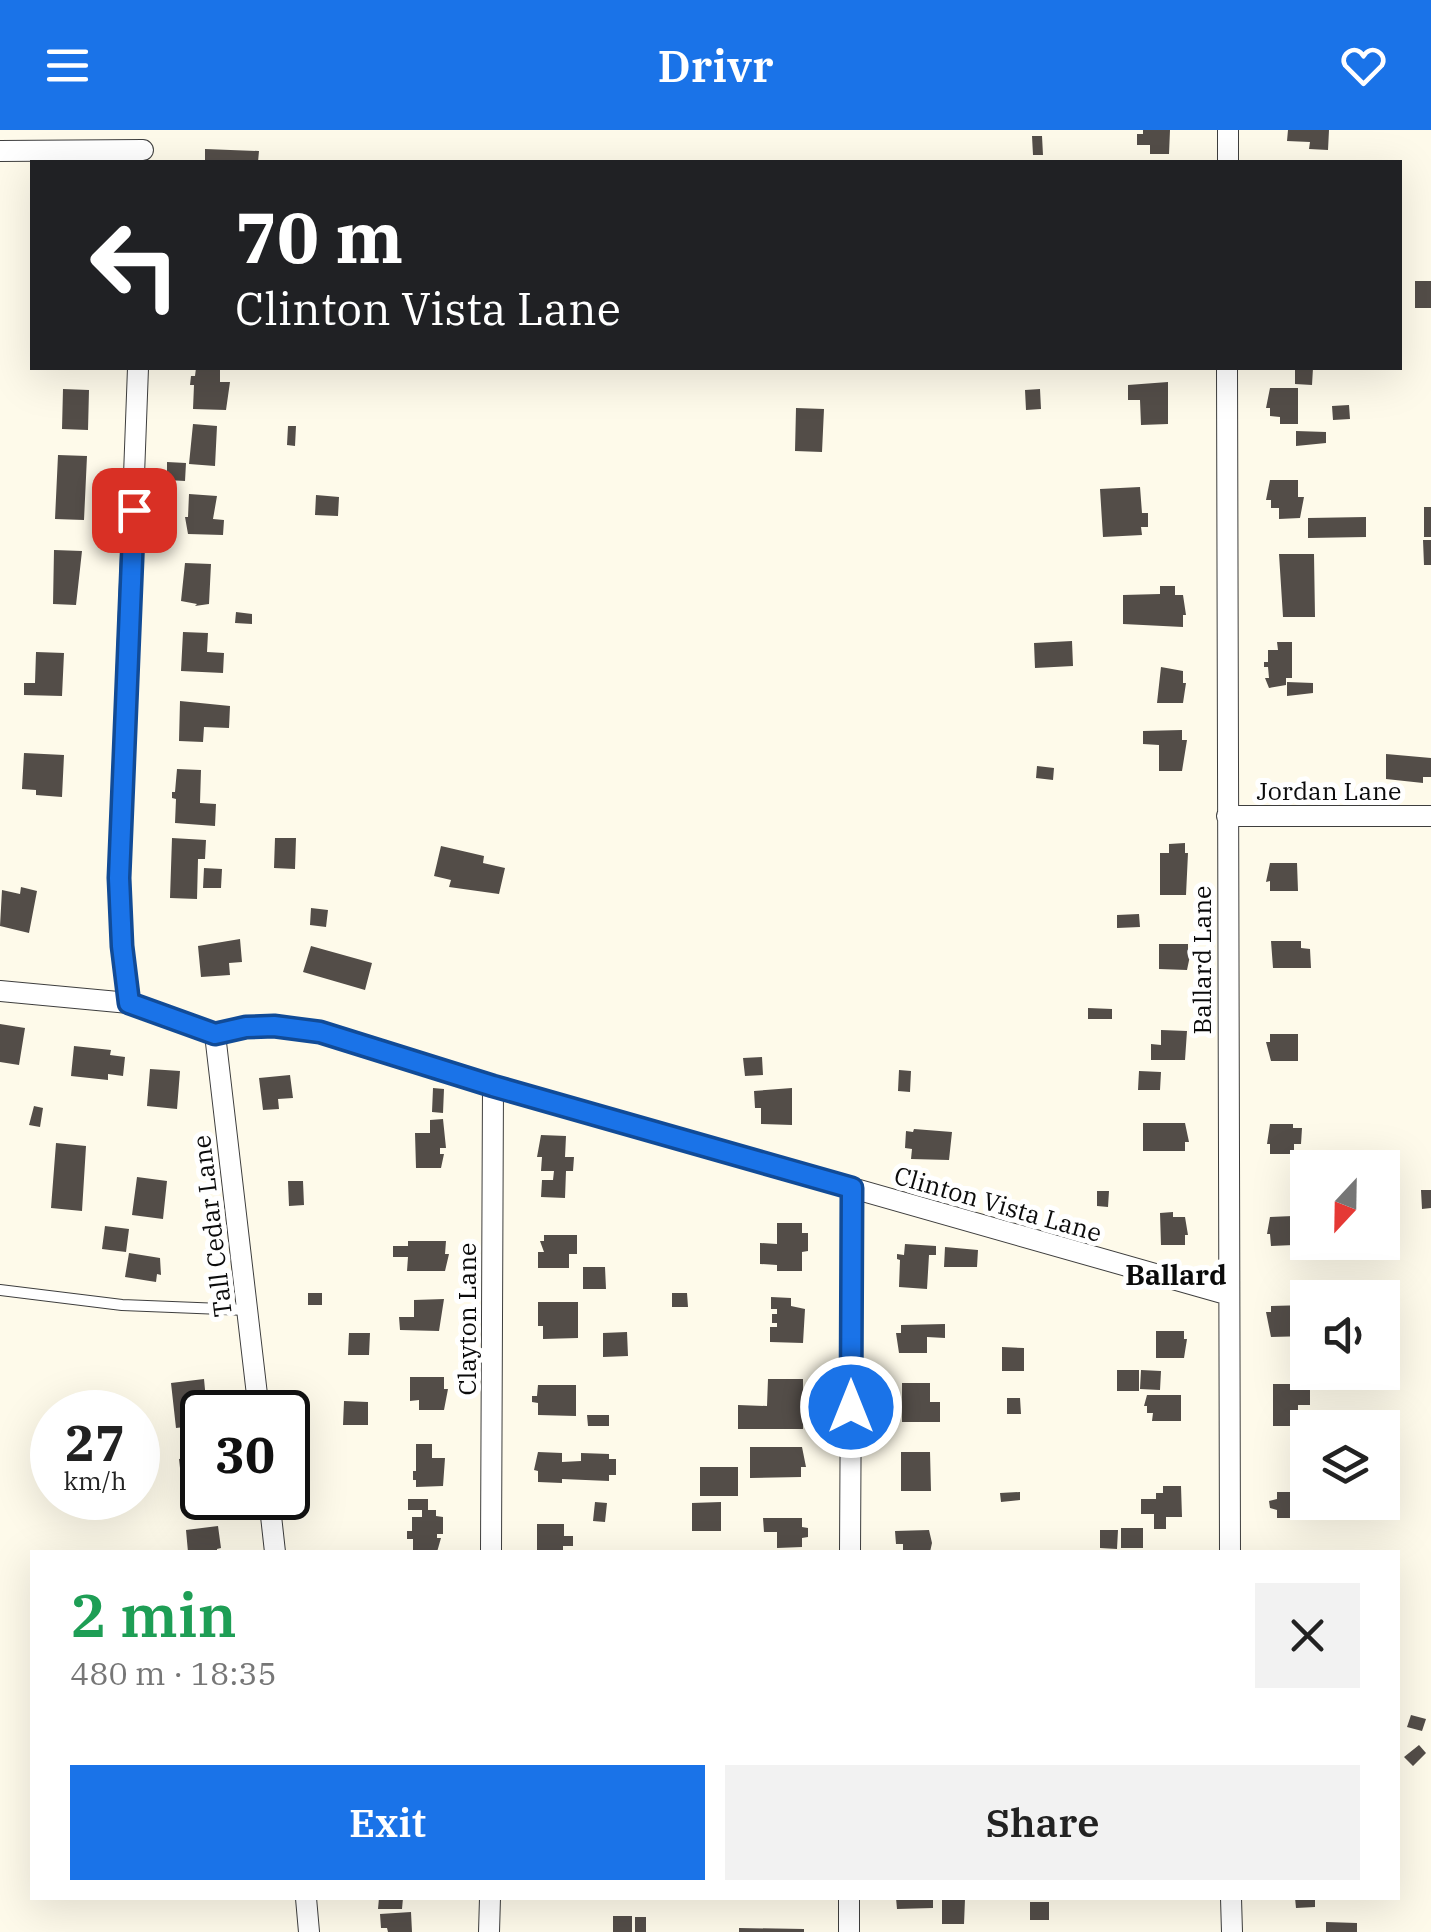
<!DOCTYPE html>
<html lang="en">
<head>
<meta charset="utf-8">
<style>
  :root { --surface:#fff; --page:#f2f2f2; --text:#222; --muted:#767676; --accent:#1a73e8 }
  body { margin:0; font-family:"IBM Plex Serif",serif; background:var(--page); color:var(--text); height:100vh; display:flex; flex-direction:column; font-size:38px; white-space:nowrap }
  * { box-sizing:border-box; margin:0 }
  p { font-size:32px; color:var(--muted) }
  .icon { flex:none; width:55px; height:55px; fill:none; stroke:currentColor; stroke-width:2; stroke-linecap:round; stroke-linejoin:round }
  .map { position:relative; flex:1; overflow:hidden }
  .drawer { position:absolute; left:30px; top:1420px; width:1370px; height:350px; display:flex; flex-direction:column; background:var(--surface); border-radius:0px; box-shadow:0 10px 40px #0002 }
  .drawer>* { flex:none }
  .guide { position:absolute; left:30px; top:30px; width:1372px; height:210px; border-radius:0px; box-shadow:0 10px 40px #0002; background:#202124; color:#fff; overflow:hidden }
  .needle { width:65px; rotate:202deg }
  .fabs { position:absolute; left:1290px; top:1020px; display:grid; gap:20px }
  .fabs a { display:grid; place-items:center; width:110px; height:110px; border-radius:0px; background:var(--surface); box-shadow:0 10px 40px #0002; font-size:50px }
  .speed { position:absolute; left:30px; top:1260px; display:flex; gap:20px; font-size:50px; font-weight:700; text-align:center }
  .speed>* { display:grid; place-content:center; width:130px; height:130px; border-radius:50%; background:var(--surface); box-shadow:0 10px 40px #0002; line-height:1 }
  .speed small { font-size:25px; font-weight:400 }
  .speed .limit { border:5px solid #111; border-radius:15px; background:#fff; color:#111 }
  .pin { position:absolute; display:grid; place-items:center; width:85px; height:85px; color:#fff; margin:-42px; border-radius:20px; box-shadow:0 5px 15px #0006 }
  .me { position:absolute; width:110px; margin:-55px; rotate:0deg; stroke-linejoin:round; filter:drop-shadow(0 0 8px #0008) }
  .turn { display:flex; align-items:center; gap:35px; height:210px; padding:0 40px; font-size:45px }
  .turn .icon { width:130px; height:130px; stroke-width:2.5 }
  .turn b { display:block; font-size:70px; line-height:85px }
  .round { display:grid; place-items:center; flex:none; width:105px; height:105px; border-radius:0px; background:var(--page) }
  .summary { display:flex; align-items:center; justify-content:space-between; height:170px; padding:0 40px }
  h1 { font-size:60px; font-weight:600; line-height:75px; color:#1e9e55 }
  .primary-button { display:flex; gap:20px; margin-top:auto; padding:20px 40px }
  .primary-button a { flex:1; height:115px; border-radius:0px; background:var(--accent); color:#fff; font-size:40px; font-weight:600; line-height:115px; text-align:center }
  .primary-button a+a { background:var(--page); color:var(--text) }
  header { display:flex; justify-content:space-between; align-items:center; height:130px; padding:0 40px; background:var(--accent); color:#fff; font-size:45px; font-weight:600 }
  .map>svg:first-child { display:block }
</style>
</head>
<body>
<header><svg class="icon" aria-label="menu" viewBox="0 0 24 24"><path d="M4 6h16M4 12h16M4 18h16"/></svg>Drivr<svg class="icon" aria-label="heart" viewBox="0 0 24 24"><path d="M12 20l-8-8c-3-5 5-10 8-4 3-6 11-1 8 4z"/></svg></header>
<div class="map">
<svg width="1431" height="1802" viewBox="0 0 1431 1802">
  <rect width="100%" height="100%" fill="#fefaea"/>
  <path fill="#534d48" d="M1143 0H1170L1169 24H1150V15H1137V4H1143Z
    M1288 0H1329L1328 20 1309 19 1310 12 1287 11Z
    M1032 6H1042L1043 25H1033Z
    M205 19 259 21 258 32H205Z
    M1415 151H1431V178H1415Z
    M196 238H220V252H230L226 280 193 279 194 255H190L191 246H195Z
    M1295 238H1313L1312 255 1295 254Z
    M1168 252V294L1141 295 1140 270H1128V255Z
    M1270 258H1298V294H1280V287L1270 286V278H1266Z
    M63 259 89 260 88 300 62 299Z
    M1040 259 1041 279 1026 280 1025 260Z
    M1349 275 1350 289 1333 290 1332 276Z
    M796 278 824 279 822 322 795 321Z
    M193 294 217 296 215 336 189 334Z
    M288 296H296L295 316 287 315Z
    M1296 301 1326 302V313L1296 316Z
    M58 325 87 326 84 390 55 389Z
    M167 332 186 333 185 351 167 350Z
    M1270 350H1298V367H1304L1300 388 1279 389V378H1271V370H1266Z
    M1140 357 1142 383H1148V397H1141L1142 405 1103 407 1100 359Z
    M189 364 217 366 213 389 224 390 223 405 188 404 185 387H188Z
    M316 365 339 367 338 386 315 385Z
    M1424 377H1431V407H1424Z
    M1366 387V407L1308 408V388Z
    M1423 410H1431V435H1424Z
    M54 420 82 421 76 475 53 474Z
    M1279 424H1314L1315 487H1283Z
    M185 433 211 434 209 474 195 476 197 474 181 471Z
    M1160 456H1175V465H1183L1186 485H1183V497L1123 494V465L1160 464Z
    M236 482 252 484V494L235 493Z
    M183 502 208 503 207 522 224 523 223 543 181 541Z
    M1072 511 1073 536 1035 538 1034 513Z
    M1277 512H1292V548H1286V555L1269 558 1265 548H1269L1268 537H1264V532H1268V520H1278Z
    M36 522 64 523 62 566 24 565V553H35Z
    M1161 537 1183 541V553H1186L1183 573H1157Z
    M1287 552 1313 553V563L1287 566Z
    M180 571 230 576 229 598 204 597 203 612 179 611Z
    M1182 600V610H1187L1182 641H1159V615L1143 614V601Z
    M24 623 64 625 62 667 36 665V660L22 659Z
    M1386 624 1431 628V647H1423V653L1386 649Z
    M1037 636 1054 638 1053 650 1036 648Z
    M177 639 201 640 200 673 216 674 215 696 175 693 176 669 172 668V662H175Z
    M172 708 206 710 205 729H198L197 769 170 768Z
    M275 708H296L295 739 274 738Z
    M1185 713V723H1188L1186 765H1160V723H1169V714Z
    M441 716 484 726 483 733 505 738 499 764 449 757 451 750 434 746Z
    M1270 733H1297L1298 761H1270V751L1266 752Z
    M204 738 222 739 221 758H203Z
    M21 757 37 761 29 803 0 796 2 760 20 764Z
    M311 778 328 780 326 797 310 795Z
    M1139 784 1140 797 1117 798V785Z
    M240 809 242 832 229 833 230 845 201 847 198 816Z
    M1271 811H1301V818L1310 819 1311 838H1273Z
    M1159 814H1188V821H1191L1187 840 1159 839Z
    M311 816 372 833 365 860 303 842Z
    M1088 878 1112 879V889H1088Z
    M0 894 25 898 19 935 0 932Z
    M1161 900 1187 901 1185 930H1151V914L1161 915Z
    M1270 904H1298V931H1271L1266 912H1270Z
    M74 916 111 920 110 925 125 927 123 946 108 944V950L71 946Z
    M762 927 763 945 745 946 743 928Z
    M150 939 180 941 177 979 147 976Z
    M899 940 911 941 910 962 898 961Z
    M1139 941 1161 942 1160 960H1138Z
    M290 945 293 968 278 969 279 979 263 980 259 948Z
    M433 958 444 959 443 983 432 982Z
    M792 958V995L761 994V978H755L754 961Z
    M34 976 43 978 40 997 29 995Z
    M443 989 446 1018H440V1024H444L441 1038H416L415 1003H430V990Z
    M1143 993H1185L1189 1012H1185V1021H1143Z
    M1270 994H1293V998H1302L1301 1014H1294V1024H1270V1014H1267Z
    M914 999 952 1002 949 1030 911 1029 912 1019 905 1018 906 1001 913 1002Z
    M541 1005 566 1006 565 1027H574L573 1041H566L565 1068 541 1067 542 1050H553L554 1041H541L542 1027H537Z
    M56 1013 86 1016 82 1081 51 1078Z
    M137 1047 167 1051 163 1089 132 1085Z
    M288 1051H303L304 1075 289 1076Z
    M1421 1060H1431V1078L1422 1079Z
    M1097 1061H1109L1108 1077 1097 1076Z
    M1173 1082V1087H1185L1188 1105H1185V1115H1161L1160 1083Z
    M1293 1086 1294 1091 1304 1090 1305 1101 1294 1102V1115L1271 1116 1270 1104H1267L1270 1087Z
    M777 1093H802V1103H808V1121L802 1122V1141H777V1135L760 1134V1113L777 1114Z
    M105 1096 129 1099 126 1122 102 1119Z
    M544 1105H577V1124H569V1138H538V1122H544L540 1111H544Z
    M408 1111H446L445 1124H449L445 1141H407L408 1127H393V1116H408Z
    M905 1114 936 1116V1125H929L927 1159 899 1157 900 1130 897 1129V1124L904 1125Z
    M945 1117 978 1120 977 1137H944Z
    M129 1123 160 1128 161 1145 157 1144 156 1152 125 1147Z
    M583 1137H605L606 1159H583Z
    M308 1163H322V1175H308Z
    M672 1163H687L688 1177H672Z
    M771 1167 791 1168V1176L805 1179 803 1213 770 1212V1197H777V1193H772V1184H777V1179H771Z
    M444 1169 439 1201 400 1200 399 1187H414V1170Z
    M538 1172H578V1208L543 1209V1196H538Z
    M1308 1175V1206L1271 1207 1266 1182H1271V1176Z
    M945 1194V1208L927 1207V1223H899L896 1203H901V1195Z
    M1156 1201H1184V1209H1187L1184 1228H1156Z
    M627 1202 628 1226 603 1227V1203Z
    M349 1203H370L369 1225H348Z
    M1002 1217 1024 1218V1241H1002Z
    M1117 1240H1139V1261H1117Z
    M1141 1240 1161 1241 1160 1260 1140 1259Z
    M410 1247H444V1259H448L444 1280H419V1270L410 1271Z
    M204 1249 206 1270 203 1271 202 1295 176 1298 171 1253Z
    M768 1249H803V1299H738V1275L767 1276Z
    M902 1253H930V1272H940V1292H902Z
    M1273 1254H1298V1258L1310 1257V1275H1298V1296H1273Z
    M538 1255H576V1286L538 1285V1273L532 1272V1266H537Z
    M1147 1265H1181V1291H1152L1153 1283H1147V1276H1144Z
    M1007 1268H1020L1021 1284H1007Z
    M344 1271 368 1272V1295H343Z
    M587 1285H609V1296H588Z
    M416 1314H432V1328H445L443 1356 416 1357V1350H413V1341H416Z
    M750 1317H802L806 1337H801V1347L750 1348Z
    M538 1322 562 1323V1332L581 1331V1323L609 1324V1329H616V1345H609V1351L562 1349V1353L538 1352V1341L534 1340Z
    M901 1322H930L931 1361H901Z
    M202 1326V1368H215L216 1371 184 1374 179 1329Z
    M700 1337H738V1366H700Z
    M1163 1356H1181L1182 1387H1166V1399H1154V1384H1141V1369H1156V1363H1163Z
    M1020 1362V1370L1001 1372 1000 1363Z
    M1277 1362H1308V1372H1318V1381H1306V1388H1277V1380L1270 1378 1269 1371 1277 1369Z
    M408 1369H428V1380H436V1386L443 1387V1404H437V1408H441L437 1422H413V1409H407V1401H412V1387H422V1380H408Z
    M595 1372 607 1373 605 1392 593 1391Z
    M721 1372V1401H692V1373Z
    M763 1388H802V1397L808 1398V1407L802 1408V1417L777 1418V1402H764Z
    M537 1394H564V1406H573V1416H563V1422H537Z
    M218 1396 221 1418 217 1419V1422H188L186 1400Z
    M1121 1398H1143V1418H1121Z
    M929 1400 932 1413 930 1422H903V1414H896L895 1401Z
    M1100 1400H1118L1117 1419 1100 1418Z
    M1411 1585 1426 1589 1422 1601 1407 1597Z
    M1419 1615 1426 1623 1413 1636 1404 1627Z
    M379 1768H403L402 1779H378Z
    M896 1768H933V1778L897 1779Z
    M1295 1768H1315V1777L1296 1778Z
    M942 1769H965L964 1794H942Z
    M1030 1772H1049V1790H1030Z
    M411 1782 412 1802H388L387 1798H381L380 1784Z
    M613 1786H632V1802H613Z
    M635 1787H646V1802H635Z
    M1326 1792 1357 1793V1802H1326Z
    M739 1798 804 1799V1802H739Z"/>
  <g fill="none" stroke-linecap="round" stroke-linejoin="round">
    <g stroke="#3e3e3e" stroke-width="12">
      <path id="service" d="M0 1160 122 1175 247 1180"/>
    </g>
    <g stroke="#3e3e3e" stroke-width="22">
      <path id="minor" d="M0 21 143 20
        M1228 32V0
        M1227 238 1230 1422
        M1227 686H1431
        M0 861 129 873 215 904 246 897 274 896 321 902 493 956 1229 1165
        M129 873 122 816 119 748 138 238
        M215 904 259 1282
        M269 1368 275 1422
        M491 1422 493 956
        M850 1422 852 1058
        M306 1768 309 1802
        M1231 1768 1232 1802
        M489 1802 490 1768
        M849 1802V1768"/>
    </g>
    <use href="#service" stroke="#fff" stroke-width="10"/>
    <use href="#minor" stroke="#fff" stroke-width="20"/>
  </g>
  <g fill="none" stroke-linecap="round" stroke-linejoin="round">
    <g stroke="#114b97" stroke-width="25">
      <path id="route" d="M134 380 119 748 122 816 129 873 215 904 246 897 274 896 320 902 493 956 852 1058 851 1277"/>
    </g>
    <use href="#route" stroke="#1a73e8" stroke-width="18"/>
  </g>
  <g text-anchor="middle" stroke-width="10" stroke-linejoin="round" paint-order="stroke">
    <g font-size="25" fill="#0b0b0b" stroke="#fff">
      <text x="1329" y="670">Jordan Lane</text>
      <text transform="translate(1202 830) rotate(-90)" y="9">Ballard Lane</text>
      <text transform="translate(998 1074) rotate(16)" y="9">Clinton Vista Lane</text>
      <text transform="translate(212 1096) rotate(-97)" y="9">Tall Cedar Lane</text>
      <text transform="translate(467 1189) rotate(-90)" y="9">Clayton Lane</text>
    </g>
    <g font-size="28" font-weight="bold" fill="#0b0b0b" stroke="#fff">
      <text x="1176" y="1155">Ballard</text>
    </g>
  </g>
</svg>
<div class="fabs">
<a><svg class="needle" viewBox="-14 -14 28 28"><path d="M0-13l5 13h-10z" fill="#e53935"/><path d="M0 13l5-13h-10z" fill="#767676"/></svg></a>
<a><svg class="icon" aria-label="sound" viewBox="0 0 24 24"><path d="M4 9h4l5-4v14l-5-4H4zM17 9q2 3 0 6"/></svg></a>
<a><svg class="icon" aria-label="layers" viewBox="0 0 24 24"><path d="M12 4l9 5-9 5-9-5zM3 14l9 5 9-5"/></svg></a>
</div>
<div class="speed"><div>27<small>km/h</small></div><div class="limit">30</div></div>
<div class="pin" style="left:134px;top:380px;background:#d93025"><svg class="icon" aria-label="arrive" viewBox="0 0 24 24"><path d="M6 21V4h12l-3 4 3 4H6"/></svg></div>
<svg class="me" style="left:851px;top:1277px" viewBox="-20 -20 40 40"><circle r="17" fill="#1a73e8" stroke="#fff" stroke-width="3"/><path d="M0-11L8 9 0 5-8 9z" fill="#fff"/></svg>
<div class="guide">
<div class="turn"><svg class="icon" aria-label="left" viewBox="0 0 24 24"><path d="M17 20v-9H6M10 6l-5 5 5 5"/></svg><div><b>70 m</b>Clinton Vista Lane</div></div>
</div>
<section class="drawer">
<div class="summary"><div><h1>2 min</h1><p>480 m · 18:35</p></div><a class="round"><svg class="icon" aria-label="close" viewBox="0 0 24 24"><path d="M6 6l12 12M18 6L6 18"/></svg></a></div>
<div class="primary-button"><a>Exit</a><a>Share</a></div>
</section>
</div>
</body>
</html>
